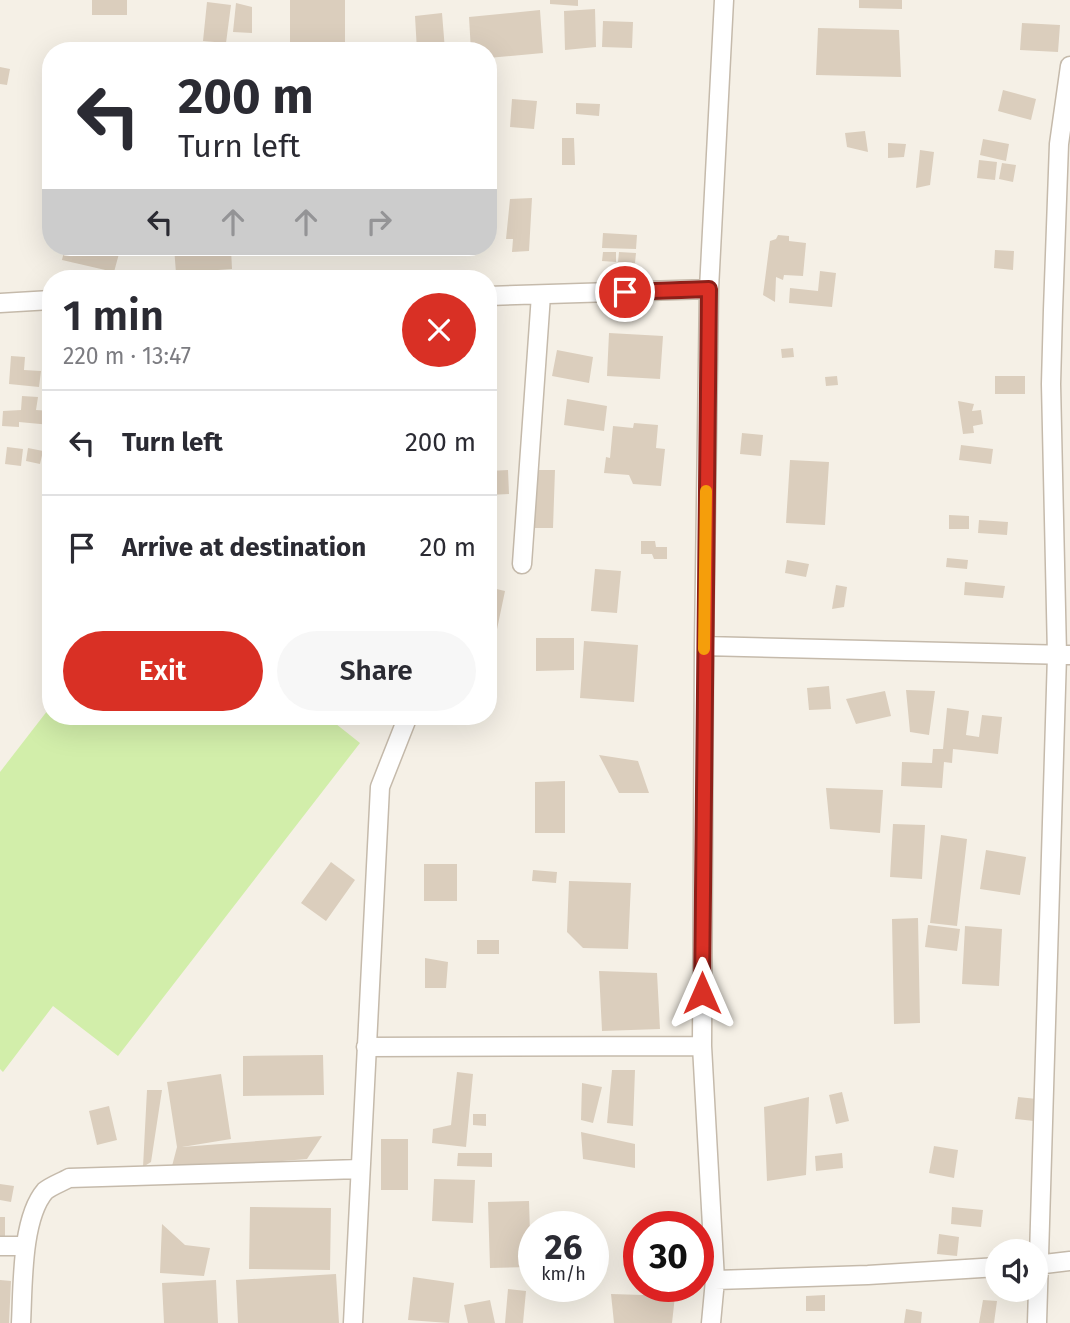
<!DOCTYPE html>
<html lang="en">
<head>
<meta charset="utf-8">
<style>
  :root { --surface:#fff; --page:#f7f7f7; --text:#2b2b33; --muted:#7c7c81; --line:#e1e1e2; --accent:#d93025 }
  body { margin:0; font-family:"Fira Sans",sans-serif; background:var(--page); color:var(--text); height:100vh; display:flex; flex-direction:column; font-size:26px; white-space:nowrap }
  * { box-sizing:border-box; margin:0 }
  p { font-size:23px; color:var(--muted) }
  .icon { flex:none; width:38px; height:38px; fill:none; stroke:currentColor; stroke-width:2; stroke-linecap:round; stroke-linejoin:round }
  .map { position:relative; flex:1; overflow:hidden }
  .side { position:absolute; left:42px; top:270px; width:455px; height:455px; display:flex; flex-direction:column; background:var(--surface); border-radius:28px; box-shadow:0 7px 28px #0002 }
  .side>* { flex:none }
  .guide { position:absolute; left:42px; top:42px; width:455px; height:214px; border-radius:28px; box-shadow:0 7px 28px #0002; background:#fff; color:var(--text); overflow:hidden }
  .fabs { position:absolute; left:985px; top:1239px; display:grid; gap:14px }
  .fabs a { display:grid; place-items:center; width:63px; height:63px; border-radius:50%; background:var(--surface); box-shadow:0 7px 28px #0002; font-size:35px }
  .speed { position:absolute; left:518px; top:1211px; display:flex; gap:14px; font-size:35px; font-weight:700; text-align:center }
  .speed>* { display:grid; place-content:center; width:91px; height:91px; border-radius:50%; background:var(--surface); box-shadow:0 7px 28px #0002; line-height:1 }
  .speed small { font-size:18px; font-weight:400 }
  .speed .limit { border:10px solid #d22; background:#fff; color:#111 }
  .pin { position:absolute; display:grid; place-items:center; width:60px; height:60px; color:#fff; margin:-30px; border:4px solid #fff; border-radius:50%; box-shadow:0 2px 7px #0007 }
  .me { position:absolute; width:77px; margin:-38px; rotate:0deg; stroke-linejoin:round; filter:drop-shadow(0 0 5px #0008) }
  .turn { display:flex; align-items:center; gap:24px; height:147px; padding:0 21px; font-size:32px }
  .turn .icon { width:91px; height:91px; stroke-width:2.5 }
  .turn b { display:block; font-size:49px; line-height:60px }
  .lanes { display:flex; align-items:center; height:66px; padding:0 21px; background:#0003; justify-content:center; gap:35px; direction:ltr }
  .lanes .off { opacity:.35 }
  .round { display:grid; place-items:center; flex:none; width:74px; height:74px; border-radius:37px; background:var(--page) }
  .overview { display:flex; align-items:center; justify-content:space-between; height:119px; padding:0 21px }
  h1 { font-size:42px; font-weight:600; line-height:52px }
  .primary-button { display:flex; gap:14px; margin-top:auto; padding:14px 21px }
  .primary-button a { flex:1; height:80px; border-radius:42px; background:var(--accent); color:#fff; font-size:28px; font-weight:600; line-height:80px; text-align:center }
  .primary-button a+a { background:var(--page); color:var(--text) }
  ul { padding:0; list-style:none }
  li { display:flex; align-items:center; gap:21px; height:105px; padding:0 21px; border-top:2px solid var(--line) }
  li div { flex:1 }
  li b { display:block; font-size:26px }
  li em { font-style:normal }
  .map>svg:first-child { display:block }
</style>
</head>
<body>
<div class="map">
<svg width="1070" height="1323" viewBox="0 0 1070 1323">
  <rect width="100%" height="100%" fill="#f5f0e6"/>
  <path fill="#d2eeaa" d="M51 706V716H326L360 743 118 1056 53 1006 3 1072 0 1069V772Z"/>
  <path fill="#dbcebd" d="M92 0H127V15H92Z
    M290 0H345V48L326 51V48H290Z
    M550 0H578V6L550 4Z
    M859 0H902V9L859 8Z
    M207 2 231 5 226 43 203 41Z
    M236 3 252 7V33L233 32Z
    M595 9 596 47 565 50 564 11Z
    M540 10 543 53 488 58V51H471L469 17Z
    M442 13 445 50 417 51 415 16Z
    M603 21 633 22 632 48 602 47Z
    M1022 23 1060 25 1058 52 1020 50Z
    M818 28 899 30 901 77 816 75Z
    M0 67 10 69 7 85 0 84Z
    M488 68H491V107H488Z
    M1003 90 1036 99 1031 120 998 111Z
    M512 99 537 101 534 129 510 127Z
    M576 103 600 104 599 116 576 114Z
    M865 131 868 152 847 147 845 133Z
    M562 138H574L575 165H562Z
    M983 139 1009 144 1006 161 980 155Z
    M888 143 906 144 904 157 888 158Z
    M920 150 934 152 930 185 916 188Z
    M51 153V182L42 179Z
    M979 160 997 162 995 180 977 178Z
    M1002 163 1016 165 1013 182 999 179Z
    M532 198 529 251 512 252 513 239H506L510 199Z
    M603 233 637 235 636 249 602 248Z
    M778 235 789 236V241L806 243 803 276 784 275 783 280 776 277 775 302 763 295 770 241 776 239Z
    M65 247H112L120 250 114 272 62 260Z
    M174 247 231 249 232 269 176 273Z
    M995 250 1014 251 1013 270 994 268Z
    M603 252H616V262L602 261Z
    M619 252 636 253 635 263 618 262Z
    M820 271 836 273 832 307 789 303 790 288 818 291Z
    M609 333 663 336 660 379 607 376Z
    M793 348 794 357 782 358 781 349Z
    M557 350 593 357 589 383 552 376Z
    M11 356 25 357 24 370 41 371 39 387 9 384Z
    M837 376 838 385 826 386 825 377Z
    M995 376H1025V394H995Z
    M22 396 38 397 36 410 51 411V425L19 422V427L2 426 3 411 21 410Z
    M567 399 607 406 604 431 564 425Z
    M958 401 974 404 972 411 981 410 983 424 973 426 974 433 963 434Z
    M634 423 658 425 656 448 665 449 661 486 633 484 629 475 604 473 606 457 610 458 613 426 633 428Z
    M742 433 763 435 761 456 740 454Z
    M961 445 993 449 991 464 959 460Z
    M7 447 23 449 21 466 5 464Z
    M28 448 43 451 40 464 26 461Z
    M790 460 829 462 825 525 786 523Z
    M508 470 509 494 489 495V471Z
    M533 470H555L553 528H529Z
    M949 515 969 516V529H949Z
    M979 520 1008 522 1007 535 978 533Z
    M641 541H655L656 547H667V559H654L652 554H641Z
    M947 558 968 560 967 569 946 567Z
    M787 560 809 564 806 577 785 573Z
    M595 569 621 571 617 613 591 611Z
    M965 582 1005 586 1003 598 964 595Z
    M836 585 847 587 844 607 832 609Z
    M488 587 505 591 496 634 488 633Z
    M536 638H574V670L536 671Z
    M584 641 638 645 634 702 580 698Z
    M829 686 831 709 809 710 807 688Z
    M906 690 935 691 929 735 910 732Z
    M885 691 891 716 856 724 846 699Z
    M947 708 969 711 966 735 979 737 982 715 1002 717 998 754 953 749 952 763 944 762 942 788 901 786 902 762 932 763 933 749H943Z
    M599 755 638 761 649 793H619Z
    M565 781V833H535V782Z
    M826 788 883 790 880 833 830 829Z
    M893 824 925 825 922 879 890 877Z
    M941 835 967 839 957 926 930 923Z
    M986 850 1026 857 1020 895 980 889Z
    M331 862 355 880 326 921 301 903Z
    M424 864H457V901H424Z
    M533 870 557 872 556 883 532 881Z
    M569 881 631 883 628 949 583 948 567 932Z
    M918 918 920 1023 894 1024 892 919Z
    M928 925 960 929 957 951 925 947Z
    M965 926 1002 929 999 986 962 984Z
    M477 940H499V954H477Z
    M425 958 448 962 446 988H425Z
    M599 971 657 973 660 1029 602 1031Z
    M323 1055 324 1095 243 1096V1056Z
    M612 1070H635L633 1126 607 1123Z
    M457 1072 473 1074 466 1147 432 1143 433 1129 451 1125Z
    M221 1074 231 1139 182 1147 322 1136 307 1159 171 1170 177 1147 167 1082Z
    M582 1083 602 1087 593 1123 581 1120Z
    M147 1090H162L151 1162 143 1167Z
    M842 1092 849 1121 836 1124 829 1095Z
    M809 1097 806 1175 767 1181 764 1107Z
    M1018 1097 1037 1099 1034 1121 1015 1119Z
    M109 1106 117 1140 97 1145 89 1111Z
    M473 1114H486V1126L473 1125Z
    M581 1132 635 1144V1168L583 1159Z
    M381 1139H408V1190H381Z
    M934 1146 958 1150 954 1178 929 1173Z
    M458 1153H492V1167L457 1166Z
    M842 1153 843 1168 816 1171 815 1156Z
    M434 1179 475 1180 473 1223 432 1221Z
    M0 1184 14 1186 11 1202 0 1200Z
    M529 1201 531 1267 490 1268 488 1202Z
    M250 1207 331 1208 330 1270 249 1269Z
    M952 1207 983 1210 981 1227 951 1224Z
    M0 1217H5V1239H0Z
    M162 1224 185 1245 210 1248 204 1276 160 1273Z
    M939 1234 959 1237 957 1256 937 1254Z
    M336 1274 339 1323H238L236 1280Z
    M413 1277 454 1283 449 1323 408 1320Z
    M0 1280 11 1281 9 1323H0Z
    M216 1280 218 1323H164L162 1283Z
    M508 1289 526 1291 523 1323H505Z
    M611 1294 675 1296 672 1323H614Z
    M825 1295V1311H806V1296Z
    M490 1300 495 1323H468L464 1305Z
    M983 1300 997 1301 994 1323H979Z
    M906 1309 922 1312 921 1323H904Z"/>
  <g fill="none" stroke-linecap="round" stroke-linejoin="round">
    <g stroke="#c5baab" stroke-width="21">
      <path id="minor" d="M488 296 709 289
        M0 303 51 300
        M522 564 541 295
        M704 646 1070 655
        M366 1047 702 1046
        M0 1246H25
        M1036 1265 1070 1261
        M715 1280 868 1275 998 1267
        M21 1323C23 1287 21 1219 45 1191 51 1186 62 1182 69 1178L360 1169
        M353 1323 380 787 408 716
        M711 1323 715 1280 702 1046 704 646 709 289 724 0
        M1037 1323 1057 655 1051 384 1053 310 1059 144 1070 66"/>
    </g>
    <use href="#minor" stroke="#fff" stroke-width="18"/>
  </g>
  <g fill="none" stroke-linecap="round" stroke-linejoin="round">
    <g stroke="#8d1f18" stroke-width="18">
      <path id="route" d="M625 292 709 289 702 993"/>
    </g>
    <use href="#route" stroke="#d93025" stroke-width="12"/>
    <path stroke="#f59e0b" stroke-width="12" d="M704 649 706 491"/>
  </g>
</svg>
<div class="fabs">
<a><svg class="icon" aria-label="sound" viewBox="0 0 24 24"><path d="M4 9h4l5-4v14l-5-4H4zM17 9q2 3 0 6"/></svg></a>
</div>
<div class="speed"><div>26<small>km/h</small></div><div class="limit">30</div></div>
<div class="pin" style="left:625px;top:292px;background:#d93025"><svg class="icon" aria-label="arrive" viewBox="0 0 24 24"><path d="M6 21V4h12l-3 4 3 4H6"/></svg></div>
<svg class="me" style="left:702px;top:993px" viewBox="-20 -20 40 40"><path d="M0-17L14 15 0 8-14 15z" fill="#d93025" stroke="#fff" stroke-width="4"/></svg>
<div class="guide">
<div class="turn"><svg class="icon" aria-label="left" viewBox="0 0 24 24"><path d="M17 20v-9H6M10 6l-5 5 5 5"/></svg><div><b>200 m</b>Turn left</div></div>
<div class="lanes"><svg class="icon" aria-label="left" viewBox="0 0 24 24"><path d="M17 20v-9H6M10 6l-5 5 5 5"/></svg><svg class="icon off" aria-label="ahead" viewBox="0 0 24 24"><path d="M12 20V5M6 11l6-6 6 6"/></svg><svg class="icon off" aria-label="ahead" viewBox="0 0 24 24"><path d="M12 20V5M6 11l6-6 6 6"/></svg><svg class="icon off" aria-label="right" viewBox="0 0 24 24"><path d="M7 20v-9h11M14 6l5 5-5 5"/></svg></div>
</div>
<section class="side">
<div class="overview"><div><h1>1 min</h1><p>220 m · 13:47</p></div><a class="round" style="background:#d93025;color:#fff"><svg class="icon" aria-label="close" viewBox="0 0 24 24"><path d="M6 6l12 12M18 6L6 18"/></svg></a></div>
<ul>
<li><svg class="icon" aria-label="left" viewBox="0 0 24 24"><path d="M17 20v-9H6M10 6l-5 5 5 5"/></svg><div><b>Turn left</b></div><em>200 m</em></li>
<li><svg class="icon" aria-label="arrive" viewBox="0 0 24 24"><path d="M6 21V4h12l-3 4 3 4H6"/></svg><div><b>Arrive at destination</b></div><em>20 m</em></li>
</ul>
<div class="primary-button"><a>Exit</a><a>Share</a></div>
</section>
</div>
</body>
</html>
